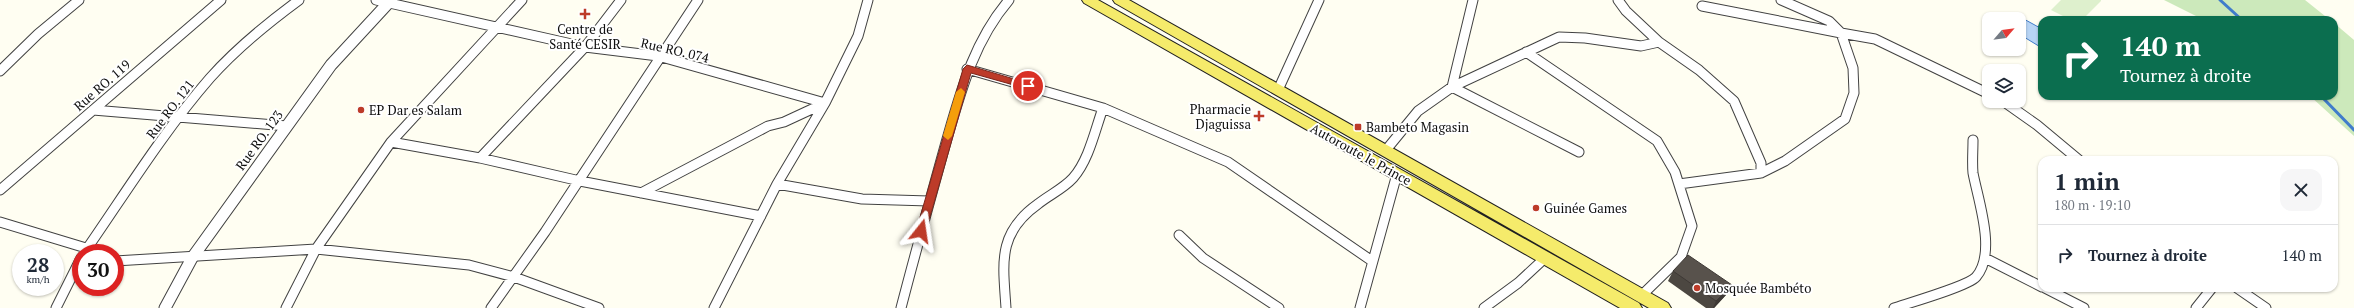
<!DOCTYPE html>
<html lang="fr">
<head>
<meta charset="utf-8">
<style>
  :root { --surface:#fff; --page:#f6f6f7; --text:#1f2937; --muted:#747a83; --line:#e0e1e3 }
  body { margin:0; font-family:"PT Serif",serif; background:var(--page); color:var(--text); height:100vh; display:flex; flex-direction:column; font-size:15px; white-space:nowrap }
  * { box-sizing:border-box; margin:0 }
  p { font-size:13px; color:var(--muted) }
  .icon { flex:none; width:22px; height:22px; fill:none; stroke:currentColor; stroke-width:2; stroke-linecap:round; stroke-linejoin:round }
  .map { position:relative; flex:1; overflow:hidden }
  .sheet { position:absolute; left:2038px; top:156px; width:300px; height:136px; display:flex; flex-direction:column; background:var(--surface); border-radius:12px; box-shadow:0 1px 3px #0004 }
  .sheet>* { flex:none }
  .hud { position:absolute; left:2038px; top:16px; width:300px; height:84px; border-radius:12px; box-shadow:0 1px 3px #0004; background:#0b6e4f; color:#fff; overflow:hidden }
  .needle { width:26px; rotate:62deg }
  .buttons { position:absolute; left:1982px; top:12px; display:grid; gap:8px }
  .buttons a { display:grid; place-items:center; width:44px; height:44px; border-radius:8px; background:var(--surface); box-shadow:0 1px 3px #0004; font-size:20px }
  .speed { position:absolute; left:12px; top:244px; display:flex; gap:8px; font-size:20px; font-weight:700; text-align:center }
  .speed>* { display:grid; place-content:center; width:52px; height:52px; border-radius:50%; background:var(--surface); box-shadow:0 1px 3px #0004; line-height:1 }
  .speed small { font-size:10px; font-weight:400 }
  .speed .limit { border:6px solid #d22; background:#fff; color:#111 }
  .pin { position:absolute; display:grid; place-items:center; width:34px; height:34px; color:#fff; margin:-17px; border:2px solid #fff; border-radius:50%; box-shadow:0 1px 4px #0007 }
  .me { position:absolute; width:44px; margin:-22px; rotate:15deg; stroke-linejoin:round; filter:drop-shadow(0 0 3px #0008) }
  .turn { display:flex; align-items:center; gap:14px; height:84px; padding:0 16px; font-size:18px }
  .turn .icon { width:52px; height:52px; stroke-width:2.5 }
  .turn b { display:block; font-size:28px; line-height:34px }
  .round { display:grid; place-items:center; flex:none; width:42px; height:42px; border-radius:12px; background:var(--page) }
  .head { display:flex; align-items:center; justify-content:space-between; height:68px; padding:0 16px }
  h1 { font-size:24px; font-weight:800; line-height:30px }
  ul { padding:0; list-style:none }
  li { display:flex; align-items:center; gap:12px; height:60px; padding:0 16px; border-top:1px solid var(--line) }
  li div { flex:1 }
  li b { display:block; font-size:15px }
  li em { font-style:normal }
  .map>svg:first-child { display:block }
</style>
</head>
<body>
<div class="map">
<svg width="2354" height="308" viewBox="0 0 2354 308">
  <rect width="100%" height="100%" fill="#fffef2"/>
  <path fill="#cce9bb" d="M2164 0H2305L2330 20H2204Z
    M2334 23 2354 40V136L2310 96H2334Z"/>
  <path fill="#def0cd" d="M2061 0H2101V1L2082 20H2071L2051 10Z"/>
  <path fill="#b7d4f5" stroke="#407ccb" d="M2022 18 2042 29V48L2019 34V21Z"/>
  <g fill="none" stroke-linecap="round" stroke-linejoin="round">
    <path stroke="#407ccb" stroke-width="3" d="M2220 0 2242 20
      M2321 96 2354 130"/>
    <g stroke="#424242" stroke-width="11">
      <path id="minor" d="M376 0 585 47 658 56 825 103
        M1473 0 1452 87 1579 152
        M1781 0 1829 21 1841 33 1875 39 1989 94
        M1659 42 1699 70 1734 101 1761 163V173
        M1526 52 1657 141 1675 172 1692 226 1681 257 1641 296
        M967 69 1103 108 1228 162 1372 261
        M0 71 38 34 79 0
        M1278 90 1319 0
        M2003 101 2037 125 2079 160
        M93 110 287 126
        M391 142 480 158 580 181 761 216
        M1386 150 1418 111 1452 87 1559 37 1585 38 1641 46 1659 42 1626 11 1618 0
        M480 158 585 47 621 0
        M777 184 862 199 929 201
        M1679 184 1761 173 1785 161 1845 119 1854 93 1853 68 1841 33 1702 6
        M0 190 221 0
        M641 193 768 126 784 122 825 103
        M0 222 86 248
        M1179 235 1203 258 1279 308
        M84 253C125 194 163 132 210 78 235 50 269 22 299 0
        M1985 258 2042 287
        M115 261 316 249 469 265 514 277 599 308
        M2045 288 2084 308
        M2237 288 2266 308
        M56 308 81 258
        M286 308 316 249 391 142 522 0
        M491 308 545 232 698 0
        M714 308 777 184 825 103 858 36 868 0
        M901 308C915 254 930 200 945 146 960 94 973 42 1009 0
        M1006 308C1003 263 997 233 1038 204 1049 195 1063 189 1073 178 1089 160 1095 130 1103 108
        M1360 308 1397 174
        M1484 308 1518 283 1545 258
        M1894 308C1909 303 1968 286 1976 277 1997 253 1978 200 1973 173 1972 163 1973 151 1973 140
        M2196 308 2212 288"/>
    </g>
    <g stroke="#424242" stroke-width="13">
      <path id="tertiary" d="M165 308 192 258 331 65 391 0"/>
    </g>
    <g stroke="#202020" stroke-width="2">
      <path id="primary" d="M1082 0H1098L1639 303 1642 308H1620L1084 3Z
        M1113 0H1129L1668 303 1671 308H1649L1115 3Z"/>
    </g>
    <use href="#minor" stroke="#fff" stroke-width="9"/>
    <use href="#tertiary" stroke="#fff" stroke-width="11"/>
    <use href="#primary" fill="#f5eb6b" fill-rule="evenodd"/>
  </g>
  <path fill="#4c4741" d="M1673 271 1732 285 1726 295 1714 308H1706L1668 281Z"/>
  <path fill="#3e3935" d="M1732 285 1726 295 1714 308H1713L1716 301Z"/>
  <path fill="#58524c" stroke="#3e3935" d="M1688 255 1732 285 1716 301 1673 271Z"/>
  <path fill="#bd3b29" stroke="#7b261b" d="M967 65 1031 84 1032 86 1028 89 971 73 926 231 921 235 916 231 963 69Z"/>
  <path fill="#f59e0b" d="M961 88 965 92 952 136 948 140 943 136 956 92Z"/>
  <g fill="#bd3b29" stroke="#fff" stroke-width="1.5">
    <path d="M583 8h4v4h4v4h-4v4h-4v-4h-4v-4h4z"/>
    <circle cx="361" cy="110" r="4"/>
    <path d="M1257 110h4v4h4v4h-4v4h-4v-4h-4v-4h4z"/>
    <rect x="1354" y="123" width="8" height="8" rx="2"/>
    <circle cx="1536" cy="208" r="4"/>
    <circle cx="1697" cy="288" r="4"/>
  </g>
  <g text-anchor="middle" stroke-width="4" stroke-linejoin="round" paint-order="stroke">
    <g font-size="13" fill="#0f0f0f" stroke="#fff" text-anchor="start">
      <text x="585" y="34" text-anchor="middle">Centre de<tspan x="585" dy="15">Santé CESIR</tspan></text>
      <text x="1251" y="114" text-anchor="end">Pharmacie<tspan x="1251" dy="15">Djaguissa</tspan></text>
      <text x="369" y="115">EP Dar es Salam</text>
      <text x="1366" y="132">Bambeto Magasin</text>
      <text x="1544" y="213">Guinée Games</text>
      <text x="1705" y="293">Mosquée Bambéto</text>
    </g>
    <g font-size="13" fill="#0f0f0f" stroke="#fff">
      <text transform="translate(675 50) rotate(13)" y="5">Rue RO. 074</text>
      <text transform="translate(102 85) rotate(-41)" y="5">Rue RO. 119</text>
      <text transform="translate(170 109) rotate(-53)" y="5">Rue RO. 121</text>
      <text transform="translate(259 140) rotate(-54)" y="5">Rue RO. 123</text>
      <text transform="translate(1361 154) rotate(29)" y="5">Autoroute le Prince</text>
    </g>
  </g>
</svg>
<div class="buttons">
<a><svg class="needle" viewBox="-14 -14 28 28"><path d="M0-13l5 13h-10z" fill="#e53935"/><path d="M0 13l5-13h-10z" fill="#747a83"/></svg></a>
<a><svg class="icon" aria-label="layers" viewBox="0 0 24 24"><path d="M12 4l9 5-9 5-9-5zM3 14l9 5 9-5"/></svg></a>
</div>
<div class="speed"><div>28<small>km/h</small></div><div class="limit">30</div></div>
<div class="pin" style="left:1028px;top:86px;background:#d93025"><svg class="icon" aria-label="arrive" viewBox="0 0 24 24"><path d="M6 21V4h12l-3 4 3 4H6"/></svg></div>
<svg class="me" style="left:921px;top:231px" viewBox="-20 -20 40 40"><path d="M0-17L14 15 0 8-14 15z" fill="#bd3b29" stroke="#fff" stroke-width="4"/></svg>
<div class="hud">
<div class="turn"><svg class="icon" aria-label="right" viewBox="0 0 24 24"><path d="M7 20v-9h11M14 6l5 5-5 5"/></svg><div><b>140 m</b>Tournez à droite</div></div>
</div>
<section class="sheet">
<div class="head"><div><h1>1 min</h1><p>180 m · 19:10</p></div><a class="round"><svg class="icon" aria-label="close" viewBox="0 0 24 24"><path d="M6 6l12 12M18 6L6 18"/></svg></a></div>
<ul>
<li><svg class="icon" aria-label="right" viewBox="0 0 24 24"><path d="M7 20v-9h11M14 6l5 5-5 5"/></svg><div><b>Tournez à droite</b></div><em>140 m</em></li>
</ul>
</section>
</div>
</body>
</html>
